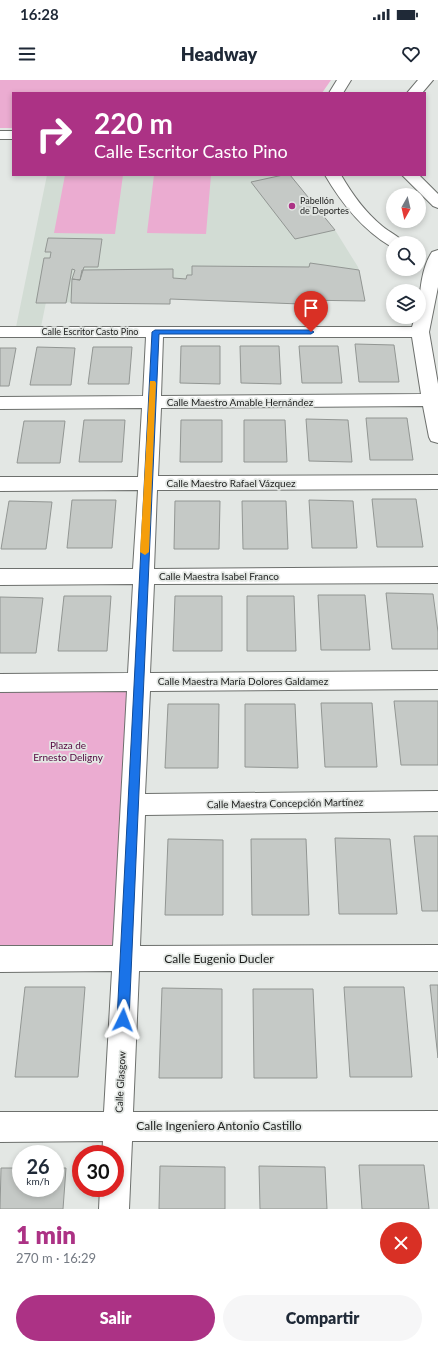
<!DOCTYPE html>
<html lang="es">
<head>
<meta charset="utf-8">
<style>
  :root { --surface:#fff; --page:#f6f6f7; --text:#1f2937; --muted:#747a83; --accent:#ac3285 }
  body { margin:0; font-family:Lato,sans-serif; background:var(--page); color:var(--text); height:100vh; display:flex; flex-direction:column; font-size:15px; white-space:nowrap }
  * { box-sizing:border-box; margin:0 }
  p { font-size:13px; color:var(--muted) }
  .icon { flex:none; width:22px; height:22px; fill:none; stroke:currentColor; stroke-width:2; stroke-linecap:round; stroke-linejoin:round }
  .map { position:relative; height:1129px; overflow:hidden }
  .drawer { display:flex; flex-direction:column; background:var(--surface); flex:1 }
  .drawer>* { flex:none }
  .guide { position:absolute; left:12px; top:12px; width:414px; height:84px; border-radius:0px; box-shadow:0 2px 6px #0003; background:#ac3285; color:#fff; overflow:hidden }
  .needle { width:26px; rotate:188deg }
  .buttons { position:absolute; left:386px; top:108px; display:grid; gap:8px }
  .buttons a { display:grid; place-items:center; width:40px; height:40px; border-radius:50%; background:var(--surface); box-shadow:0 2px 6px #0003; font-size:20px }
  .speed { position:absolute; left:12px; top:1065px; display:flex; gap:8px; font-size:20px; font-weight:700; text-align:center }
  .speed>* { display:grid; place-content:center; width:52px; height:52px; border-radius:50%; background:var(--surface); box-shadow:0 2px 6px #0003; line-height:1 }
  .speed small { font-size:10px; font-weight:400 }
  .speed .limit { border:6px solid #d22; background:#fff; color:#111 }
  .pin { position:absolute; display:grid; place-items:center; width:34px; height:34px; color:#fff; margin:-41px -17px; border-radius:50% 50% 50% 0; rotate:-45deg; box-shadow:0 0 4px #0007 }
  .pin .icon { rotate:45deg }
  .me { position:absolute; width:44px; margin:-22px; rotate:3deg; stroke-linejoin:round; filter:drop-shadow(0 0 3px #0008) }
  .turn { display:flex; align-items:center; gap:14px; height:84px; padding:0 16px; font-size:18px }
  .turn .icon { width:52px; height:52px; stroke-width:2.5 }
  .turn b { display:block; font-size:28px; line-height:34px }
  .round { display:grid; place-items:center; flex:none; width:42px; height:42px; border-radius:21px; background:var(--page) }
  .overview { display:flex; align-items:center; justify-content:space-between; height:68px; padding:0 16px }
  h1 { font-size:24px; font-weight:800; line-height:30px; color:var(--accent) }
  .action { display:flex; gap:8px; margin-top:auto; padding:8px 16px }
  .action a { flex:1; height:46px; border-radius:24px; background:var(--accent); color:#fff; font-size:16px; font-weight:800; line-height:46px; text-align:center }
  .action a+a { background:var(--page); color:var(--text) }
  .status { display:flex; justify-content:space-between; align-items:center; height:28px; padding:0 20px; background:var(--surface); direction:ltr }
  .status svg { height:11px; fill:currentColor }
  header { display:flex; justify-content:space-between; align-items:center; height:52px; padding:0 16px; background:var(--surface); font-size:18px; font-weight:800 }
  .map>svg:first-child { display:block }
</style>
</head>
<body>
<div class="status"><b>16:28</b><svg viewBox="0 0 49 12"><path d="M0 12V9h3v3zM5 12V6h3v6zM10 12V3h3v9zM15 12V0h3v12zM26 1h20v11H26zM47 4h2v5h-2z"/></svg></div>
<header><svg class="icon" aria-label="menu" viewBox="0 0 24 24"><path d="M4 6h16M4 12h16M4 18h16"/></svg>Headway<svg class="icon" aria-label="heart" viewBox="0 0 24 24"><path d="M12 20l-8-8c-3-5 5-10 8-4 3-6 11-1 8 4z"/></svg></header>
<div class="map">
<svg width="438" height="1129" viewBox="0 0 438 1129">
  <rect width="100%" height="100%" fill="#e3e7e4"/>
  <path fill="#d2dcd4" d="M47 95H290L335 150 358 187 365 221 171 219 170 224 46 222 40 252H15Z"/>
  <path fill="#ebacd1" d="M0 0H331L322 13H13V48H0Z
    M65 95H123L115 154 54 153Z
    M154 95H211L206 154 147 153Z
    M139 602 126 879H0V603Z"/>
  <path fill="#c5c9c6" stroke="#929693" d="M283 95H290L335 150 295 159 251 102Z
    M48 158 102 159 98 187H84L80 200 72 199 75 190 72 189 66 223H36L44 178H50L51 172H45Z
    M310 183 359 190 365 221 300 220V224L170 219V224L71 223 72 199 80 200 82 190 173 189V198L186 199 187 195H192V186L309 187Z
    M355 264 394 265 399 302H359Z
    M181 266H220V304L180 303Z
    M240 266H279L281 304 241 303Z
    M299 266H338L342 303H302Z
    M37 267 75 268 71 305H30Z
    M93 267H132L129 304H88Z
    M0 268H16L9 306H0Z
    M366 338H407L413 380H370Z
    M306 339 348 340 352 382 309 381Z
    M84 340H125L122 382H79Z
    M181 340H222V382H180Z
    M244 340H285L287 382H244Z
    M24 341H65L60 383H17Z
    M372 419H416L423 467H377Z
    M72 420H116L112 468H67Z
    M309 420 353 421 357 468H312Z
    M9 421 52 422 46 469H1Z
    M175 421H220L219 469H174Z
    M242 421H286L288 469H243Z
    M386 513 433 514 438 552V569H392Z
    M318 515H365L370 570H321Z
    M64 516H111L107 571H58Z
    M175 516H222V571H173Z
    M247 516H294L296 571H247Z
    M0 517 43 518 36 573H0Z
    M394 621H438V685H401Z
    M321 623H372L377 687H325Z
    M168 624H219L218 688H165Z
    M245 624H295L298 688 245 687Z
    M414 756H438V831H422Z
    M335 758 390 759 397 834H339Z
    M168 759 223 760V835H165Z
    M251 759H306L309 835H252Z
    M430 905H438V978Z
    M25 907H85L78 997H15Z
    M344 907H404L412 997H350Z
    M162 908 222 909V998H159Z
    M253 909H313L317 998H254Z
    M359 1085H424L429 1129H362Z
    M160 1086 225 1087V1129H159Z
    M259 1086 325 1087 327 1129H260Z
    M1 1088H21V1108H55V1088H66L63 1129H0Z"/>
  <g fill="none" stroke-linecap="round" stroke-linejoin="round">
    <g stroke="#6d706d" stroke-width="2">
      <path id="minor" d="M337 0H351L343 13H329Z
        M418 0H433L422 13H407Z
        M0 51H13V59H0Z
        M325 95H341C352 114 365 132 382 146 389 152 399 156 404 163H393V167L390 166C362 149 342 124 325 95Z
        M402 95H419L438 114V128L433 126Z
        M438 170V207L429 252 438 304V363L431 361 429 357 423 326 161 328 158 396 438 395V409L157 410 154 489 438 487V503L154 504 150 593 438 591V609L150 611 145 714 438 711V731L145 735 140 866 438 865V891H139L133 1032 438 1031V1061H132L129 1129H99L100 1108H115V1074H102L103 1061 0 1062V1032H104L112 891 0 892V866H113L127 611 0 612V594L128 593 133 504 0 505V489H133L138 410 0 411V397H138L142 328 0 329V317L143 316 146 257H0V247H412L415 237H419C419 217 421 188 432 172ZM163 257H412L421 314 161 316Z"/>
    </g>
    <use href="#minor" fill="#fff" fill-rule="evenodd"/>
  </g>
  <path fill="#1a73e8" stroke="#114b97" d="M155 250H311L314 252 311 254H159L129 940 127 944 123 945 119 944 117 940 152 252Z"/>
  <path fill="#f59e0b" d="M150 301H155L156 303 149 472 145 475 140 472Z"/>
  <circle fill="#ac3285" stroke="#e3e7e4" stroke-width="1.5" cx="292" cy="126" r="4"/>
  <g text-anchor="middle" stroke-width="3.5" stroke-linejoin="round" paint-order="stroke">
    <g font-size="9" fill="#1c1d1c" stroke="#e3e7e4" text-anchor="start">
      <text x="300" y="124">Pabellón<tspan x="300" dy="10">de Deportes</tspan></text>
    </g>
    <g font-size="9" fill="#1c1d1c" stroke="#e3e7e4">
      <text x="90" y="255">Calle Escritor Casto Pino</text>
    </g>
    <g font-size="10" fill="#1c1d1c" stroke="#e3e7e4">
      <text x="240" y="326">Calle Maestro Amable Hernández</text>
      <text x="231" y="407">Calle Maestro Rafael Vázquez</text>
      <text x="219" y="500">Calle Maestra Isabel Franco</text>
      <text x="243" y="605">Calle Maestra María Dolores Galdamez</text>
      <text transform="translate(285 723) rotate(-1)" y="4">Calle Maestra Concepción Martínez</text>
      <text transform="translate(120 1002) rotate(-87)" y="4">Calle Glasgow</text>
    </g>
    <g font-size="10" fill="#54053e" stroke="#e3e7e4">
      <text x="68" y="669">Plaza de<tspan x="68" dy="12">Ernesto Deligny</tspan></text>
    </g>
    <g font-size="12" fill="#1c1d1c" stroke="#e3e7e4">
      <text x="219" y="883">Calle Eugenio Ducler</text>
      <text x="219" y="1050">Calle Ingeniero Antonio Castillo</text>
    </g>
  </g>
</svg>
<div class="buttons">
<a><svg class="needle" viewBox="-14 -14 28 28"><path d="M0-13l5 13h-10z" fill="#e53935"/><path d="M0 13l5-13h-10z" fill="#747a83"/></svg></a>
<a><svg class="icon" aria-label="search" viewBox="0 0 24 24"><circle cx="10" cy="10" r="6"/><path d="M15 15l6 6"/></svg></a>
<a><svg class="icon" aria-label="layers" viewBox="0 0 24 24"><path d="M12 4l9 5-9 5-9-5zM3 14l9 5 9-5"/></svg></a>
</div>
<div class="speed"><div>26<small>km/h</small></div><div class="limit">30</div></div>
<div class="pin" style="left:311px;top:252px;background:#d93025"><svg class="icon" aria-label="arrive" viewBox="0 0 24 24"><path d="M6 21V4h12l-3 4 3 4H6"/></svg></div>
<svg class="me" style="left:123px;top:940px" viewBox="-20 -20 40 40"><path d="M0-17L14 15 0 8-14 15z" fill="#1a73e8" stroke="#fff" stroke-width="4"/></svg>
<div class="guide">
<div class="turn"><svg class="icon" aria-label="right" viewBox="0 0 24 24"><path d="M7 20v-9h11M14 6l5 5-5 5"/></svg><div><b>220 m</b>Calle Escritor Casto Pino</div></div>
</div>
</div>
<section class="drawer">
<div class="overview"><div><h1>1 min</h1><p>270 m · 16:29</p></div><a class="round" style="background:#d93025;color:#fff"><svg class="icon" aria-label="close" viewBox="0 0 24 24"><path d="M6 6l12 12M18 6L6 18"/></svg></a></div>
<div class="action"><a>Salir</a><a>Compartir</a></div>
</section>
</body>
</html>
